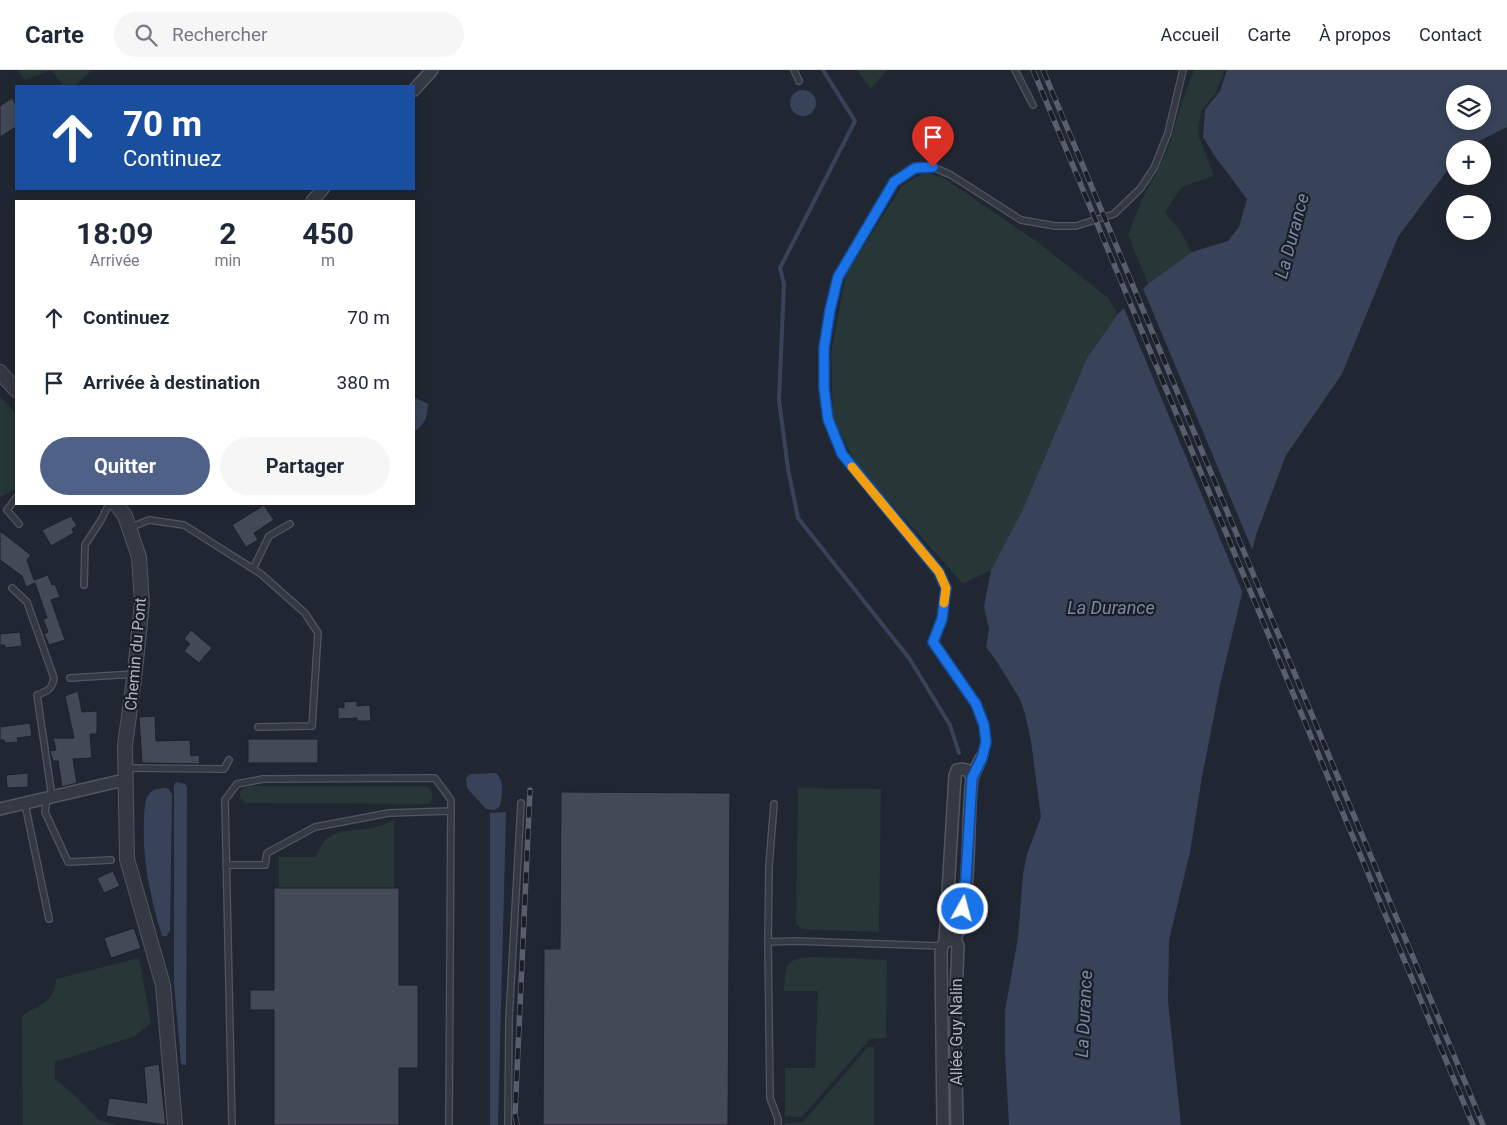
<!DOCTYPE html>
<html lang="fr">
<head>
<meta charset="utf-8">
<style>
  :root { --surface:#fff; --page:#f6f6f7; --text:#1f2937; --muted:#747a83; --line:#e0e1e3; --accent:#4f6187 }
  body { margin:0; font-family:Roboto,sans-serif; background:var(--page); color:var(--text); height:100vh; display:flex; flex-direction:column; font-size:19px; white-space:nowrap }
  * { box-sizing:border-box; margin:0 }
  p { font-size:16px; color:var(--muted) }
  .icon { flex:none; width:28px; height:28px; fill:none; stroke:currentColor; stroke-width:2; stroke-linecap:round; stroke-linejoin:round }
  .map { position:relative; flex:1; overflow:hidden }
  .side { position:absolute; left:15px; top:130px; width:400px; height:305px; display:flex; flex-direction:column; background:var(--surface); border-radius:0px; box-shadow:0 2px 12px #0003 }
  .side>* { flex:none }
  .guide { position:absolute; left:15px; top:15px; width:400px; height:105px; border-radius:0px; box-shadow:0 2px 12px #0003; background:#1a4fa0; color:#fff; overflow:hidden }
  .buttons { position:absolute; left:1446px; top:15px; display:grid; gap:10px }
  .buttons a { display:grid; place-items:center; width:45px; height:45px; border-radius:50%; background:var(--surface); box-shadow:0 2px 12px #0003; font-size:25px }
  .pin { position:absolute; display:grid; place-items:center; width:42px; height:42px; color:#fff; margin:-51px -21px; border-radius:50% 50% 50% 0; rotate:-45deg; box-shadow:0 0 5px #0007 }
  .pin .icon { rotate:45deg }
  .me { position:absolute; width:55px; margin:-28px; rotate:7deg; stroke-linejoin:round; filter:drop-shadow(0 0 4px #0008) }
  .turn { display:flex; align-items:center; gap:18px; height:105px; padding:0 25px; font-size:22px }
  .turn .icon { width:65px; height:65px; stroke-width:2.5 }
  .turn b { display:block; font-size:35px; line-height:42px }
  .eta { display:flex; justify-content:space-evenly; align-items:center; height:85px; text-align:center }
  .eta b { font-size:30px; font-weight:700; line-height:35px }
  .button { display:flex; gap:10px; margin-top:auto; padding:10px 25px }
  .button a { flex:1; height:58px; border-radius:30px; background:var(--accent); color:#fff; font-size:20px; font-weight:700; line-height:58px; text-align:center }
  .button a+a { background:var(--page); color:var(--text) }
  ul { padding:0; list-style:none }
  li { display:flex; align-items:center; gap:15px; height:65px; padding:0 25px }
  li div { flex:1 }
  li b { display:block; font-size:19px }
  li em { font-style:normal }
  header { display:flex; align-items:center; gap:30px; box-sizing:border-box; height:70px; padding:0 25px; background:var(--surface); border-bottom:1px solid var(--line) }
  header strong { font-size:24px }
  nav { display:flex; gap:28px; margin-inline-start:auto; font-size:18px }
  .search { width:350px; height:45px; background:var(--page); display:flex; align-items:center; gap:12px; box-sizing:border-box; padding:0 18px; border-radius:28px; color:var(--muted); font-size:19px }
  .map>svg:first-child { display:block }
</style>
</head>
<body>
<header>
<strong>Carte</strong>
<div class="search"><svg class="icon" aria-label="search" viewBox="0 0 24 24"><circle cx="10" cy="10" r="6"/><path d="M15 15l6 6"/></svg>Rechercher</div>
<nav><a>Accueil</a><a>Carte</a><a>À propos</a><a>Contact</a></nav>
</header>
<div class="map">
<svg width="1507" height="1055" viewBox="0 0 1507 1055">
  <rect width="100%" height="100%" fill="#212732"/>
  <path fill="#273637" d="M18 0H92L75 16H64L51 0 25 10Z
    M857 0H887L871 19Z
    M1194 0H1225L1215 24 1201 41 1198 64 1214 106 1182 117 1165 142 1181 162 1192 182 1148 214 1128 165 1143 127 1155 106 1170 74 1181 34Z
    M925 102 945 109 1039 173 1107 227 1118 244 1087 288 1022 441 991 500 963 514 857 395 833 350 831 283 846 204 902 116Z
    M0 326 16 344V419L0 427Z
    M251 716H423L429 717C433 724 434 727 429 734L245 733 240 728V722L244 718Z
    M798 718 881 719 879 862 802 859 797 855 796 850Z
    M394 750V818H279V787H316C327 756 345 763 372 758 379 757 387 753 394 750Z
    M813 887 887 890 886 968 870 969 802 1047 785 1046V998H815L818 921H784C786 894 784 889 813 887Z
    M139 888 151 953 135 966 55 992V1009L70 1021 99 1050 116 1055H23L22 946C40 934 54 933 56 909Z
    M868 977H874V1055H785V1053L803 1052Z"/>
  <path fill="#38435a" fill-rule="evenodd" d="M1227 0H1507V57L1463 79H1455V90L1398 167 1342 304 1286 385 1256 465 1220 615 1202 707 1190 782 1169 870 1168 931 1181 1055H1009L1005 982V941L1018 868 1023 804 1027 784 1041 747 1031 671 1025 644 1020 629 995 589 986 577 989 559 984 537 991 500 1022 441 1087 288 1118 244 1148 214 1192 182 1228 171 1239 157 1247 129 1214 85 1203 67 1205 40 1220 21ZM1455 24H1482V51H1455Z
    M790 33a13 13 0 1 1 26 0a13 13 0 1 1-26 0Z
    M414 327 428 334C428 347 424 355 414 362Z
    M496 703C505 711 502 725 500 736L495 740 486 739 467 718 466 708 471 704Z
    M176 712 185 714 187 717 186 995H183L181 993 174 914V715Z
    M165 718 169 719 172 725 170 860 167 866H162C150 826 142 790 144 748 145 739 144 728 151 722 155 718 160 719 165 718Z
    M506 742 498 1055H490V743Z"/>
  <path fill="#212732" d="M1142 216 1254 484 1244 526 1123 236Z"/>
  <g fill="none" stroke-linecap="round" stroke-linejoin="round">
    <path stroke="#38435a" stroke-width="4" d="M823 0 855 51 780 198 784 214 779 330 788 399 798 448 909 588 950 655 959 683"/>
  </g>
  <path fill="#434956" stroke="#1c2029" d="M12 28 16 35V57L0 67V36Z
    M264 435 274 450 254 463 258 470 246 477 232 455Z
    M71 446 77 456 72 459 74 463 51 476 42 460Z
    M0 461 31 485 27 490 34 510 48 505 52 515 55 514 60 527 51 530 65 570 49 575 44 564 48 562 43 549 47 548 35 513 26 517 22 506 0 490Z
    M191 560 212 578 199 593 184 581 190 574 184 569Z
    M20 562 22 576 5 578V575H0V564Z
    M78 621 82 642 97 641V664H90L92 688 73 689 77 713 62 717 58 691H53L50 681 56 680 53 668H74L65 626Z
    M357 631V636L370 635 371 651H357V648L338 649V637L344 638V632Z
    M155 646 156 671 190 670 191 686 199 685 200 694 142 693 139 647Z
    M30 653 32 666 17 668 18 672 5 673 4 670H0V657Z
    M248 669H318V693H248Z
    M28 703V717L7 718 6 705Z
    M561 722 730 723 728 1055H543L544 879H560Z
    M113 801 120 816 104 823 97 808Z
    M274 818H399V915H418V998H399V1055H274V940H250V920H274Z
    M134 858 141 878 111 888 104 868Z
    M159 994 166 1055 106 1046 109 1028 147 1033 144 997Z"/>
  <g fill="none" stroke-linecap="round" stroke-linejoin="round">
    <g stroke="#515661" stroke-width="8">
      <path id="service" d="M794 0 799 11
        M1015 0 1033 35
        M16 428 7 440 19 454
        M129 458 149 450 184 455 261 504 305 543 318 563 312 656 258 657
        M253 499 269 466 290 454
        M84 515 85 475 101 450 109 434
        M12 518 27 532 54 608C52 619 48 621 37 625L52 727
        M70 608 135 604
        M981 688C983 683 985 678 986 673 989 640 951 598 933 572L942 549 946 518 939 502 842 384 827 349 823 318 824 278 830 240 838 207 894 112 915 98 933 97 951 105 1021 150 1055 156H1076L1114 144 1140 119 1154 98 1168 63 1183 0
        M127 698 224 699 229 690
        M47 729 45 742 68 792 111 790
        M25 734 49 849
        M226 795H265L267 783 315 757 389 743 451 741
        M768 872 769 796 774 734
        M232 1055 225 730 237 714 263 709 435 708 451 730 449 1055
        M508 1055 509 950 521 733
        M778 1055V1049L770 1028 768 872 795 871 941 876"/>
    </g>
    <g stroke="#515661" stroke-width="14">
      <path id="minor" d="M414 20 432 0
        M312 131 323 119
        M972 708 981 688
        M0 739 124 710
        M945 871 955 706 957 700 962 699 969 701 972 708C966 761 973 819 955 870
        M943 1055 941 884C941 876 943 872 951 869L955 870 958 876 955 947 957 1055"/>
    </g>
    <g stroke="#515661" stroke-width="16">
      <path id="tertiary" d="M0 302 16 320
        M116 434 125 446 139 487 142 533 135 601 125 675 127 789 163 915 175 1055"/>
    </g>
    <use href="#service" stroke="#343943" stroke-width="5.5"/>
    <use href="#minor" stroke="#343943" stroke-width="11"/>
    <use href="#tertiary" stroke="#343943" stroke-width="14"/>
    <g stroke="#585e6c" stroke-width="5.5">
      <path id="rail" d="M1033 0 1473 1055
        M1043 0 1483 1055
        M517 1055 515 1044 530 720"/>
    </g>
    <use href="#rail" stroke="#1a1e27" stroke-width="4" stroke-dasharray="11" stroke-linecap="butt"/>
  </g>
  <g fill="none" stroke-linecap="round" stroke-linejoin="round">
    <g stroke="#114b97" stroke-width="12">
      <path id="route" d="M933 97 915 98 894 112 838 207 830 240 824 278V318L828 349 842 384 939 502 946 518 942 549 933 572 976 634 984 655 986 672 982 688 972 708 966 808 963 839"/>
    </g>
    <use href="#route" stroke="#1a73e8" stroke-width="9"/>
    <path stroke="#f59e0b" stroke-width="9" d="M852 397 939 502 946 518 944 533"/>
  </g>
  <g text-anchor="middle" stroke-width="4.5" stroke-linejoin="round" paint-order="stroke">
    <g font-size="16" fill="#aeb3c0" stroke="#1a1e27">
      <text transform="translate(135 584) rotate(-85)" y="6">Chemin du Pont</text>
      <text transform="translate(956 962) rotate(-90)" y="6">Allée Guy Nalin</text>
    </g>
    <g font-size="18" font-style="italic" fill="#7a88a5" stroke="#1a1e27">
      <text transform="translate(1292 166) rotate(-75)" y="6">La Durance</text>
      <text x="1111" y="544">La Durance</text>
      <text transform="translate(1084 944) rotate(-87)" y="6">La Durance</text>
    </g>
  </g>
</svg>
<div class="buttons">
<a><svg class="icon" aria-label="layers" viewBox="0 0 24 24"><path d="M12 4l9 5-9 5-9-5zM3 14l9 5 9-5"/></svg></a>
<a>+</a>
<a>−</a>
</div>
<div class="pin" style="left:933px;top:97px;background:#d93025"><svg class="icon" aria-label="arrive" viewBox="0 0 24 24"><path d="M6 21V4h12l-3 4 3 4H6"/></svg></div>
<svg class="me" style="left:963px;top:839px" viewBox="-20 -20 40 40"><circle r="17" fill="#1a73e8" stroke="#fff" stroke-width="3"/><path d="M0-11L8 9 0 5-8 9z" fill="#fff"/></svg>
<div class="guide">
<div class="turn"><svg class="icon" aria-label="ahead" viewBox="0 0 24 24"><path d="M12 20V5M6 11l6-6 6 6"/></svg><div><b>70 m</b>Continuez</div></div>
</div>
<section class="side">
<div class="eta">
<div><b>18:09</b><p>Arrivée</p></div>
<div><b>2</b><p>min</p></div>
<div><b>450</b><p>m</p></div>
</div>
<ul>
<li><svg class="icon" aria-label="ahead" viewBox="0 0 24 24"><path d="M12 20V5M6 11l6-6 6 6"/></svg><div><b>Continuez</b></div><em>70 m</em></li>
<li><svg class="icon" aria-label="arrive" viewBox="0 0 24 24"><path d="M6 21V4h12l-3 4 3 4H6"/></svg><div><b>Arrivée à destination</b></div><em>380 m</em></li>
</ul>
<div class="button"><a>Quitter</a><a>Partager</a></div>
</section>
</div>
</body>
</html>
